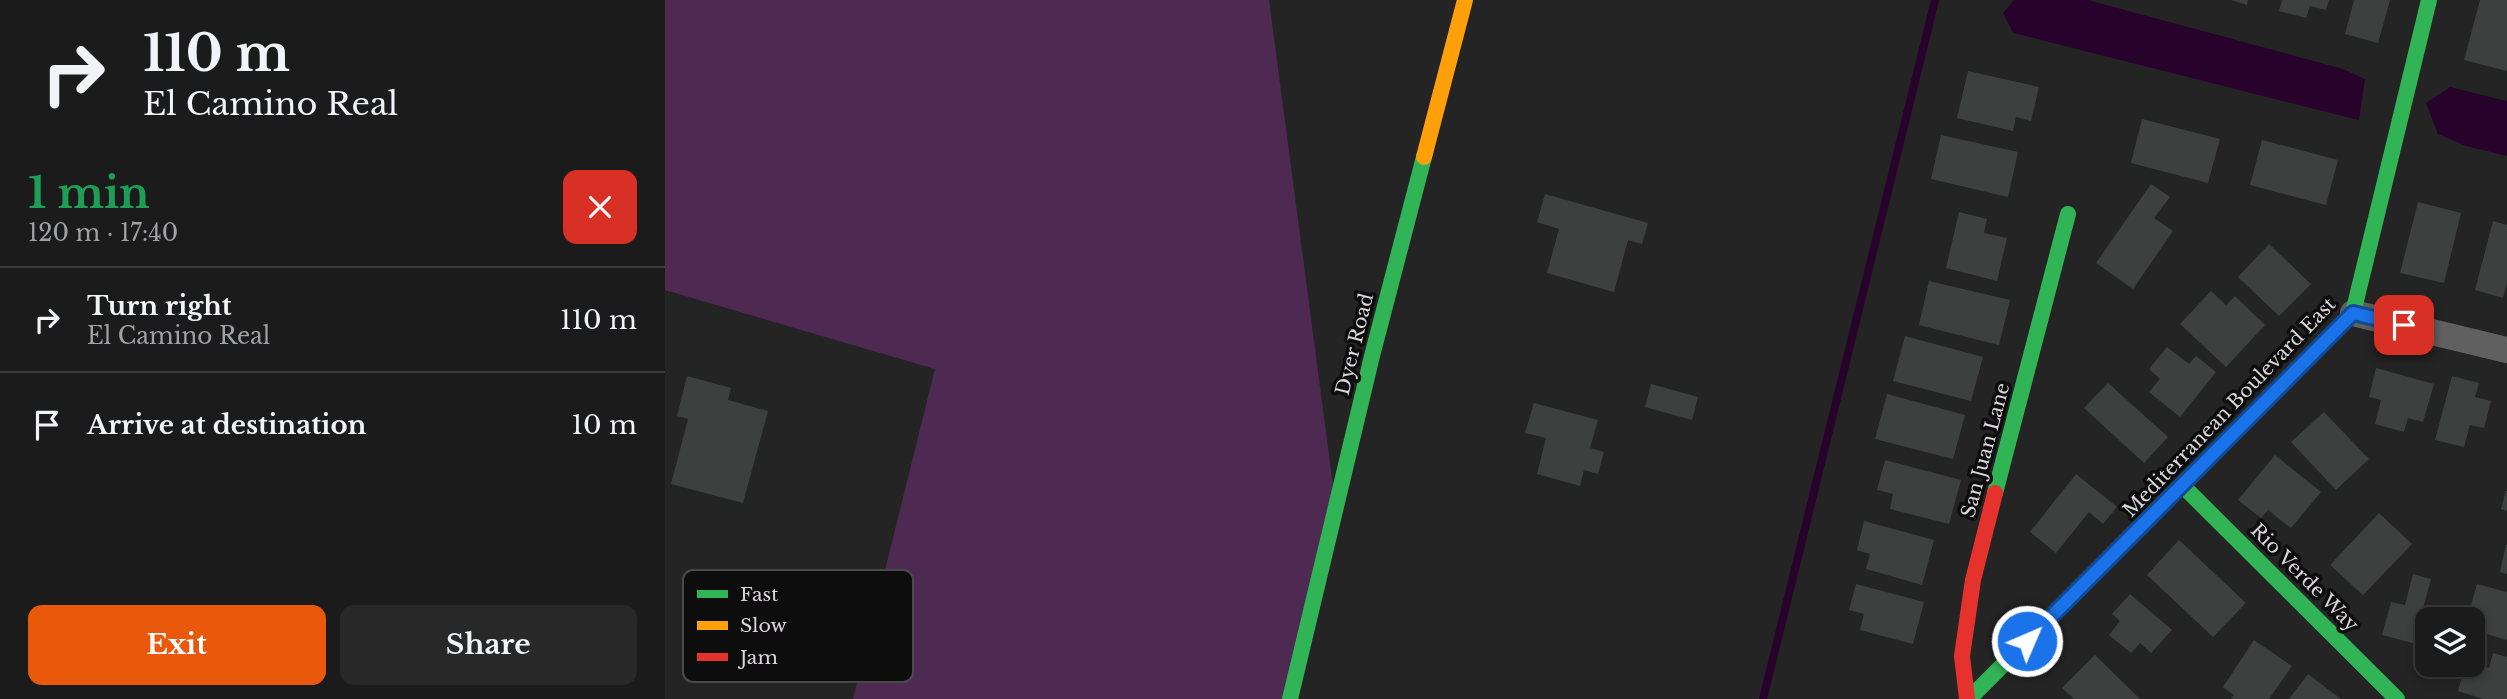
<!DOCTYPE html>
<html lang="en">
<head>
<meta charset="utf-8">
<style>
  :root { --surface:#1c1b1c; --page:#292829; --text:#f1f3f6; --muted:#a0a1a3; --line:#3a393b; --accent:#ea580c }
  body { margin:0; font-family:"Libre Baskerville",serif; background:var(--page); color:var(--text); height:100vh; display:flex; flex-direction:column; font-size:26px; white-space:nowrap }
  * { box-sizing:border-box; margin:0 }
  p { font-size:23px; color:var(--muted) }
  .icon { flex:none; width:38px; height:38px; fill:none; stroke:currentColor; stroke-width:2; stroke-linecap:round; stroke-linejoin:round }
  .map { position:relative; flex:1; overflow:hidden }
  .details { display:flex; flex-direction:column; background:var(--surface); width:665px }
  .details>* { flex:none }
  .hud { background:#1c1b1c; color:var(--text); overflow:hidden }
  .tools { position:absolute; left:1750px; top:607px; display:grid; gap:14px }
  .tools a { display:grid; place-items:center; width:70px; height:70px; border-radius:14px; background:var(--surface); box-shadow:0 4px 10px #0003,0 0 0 2px var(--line); font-size:35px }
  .pin { position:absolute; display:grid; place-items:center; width:60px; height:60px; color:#fff; margin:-30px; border-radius:14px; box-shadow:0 4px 10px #0006 }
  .me { position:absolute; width:77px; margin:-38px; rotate:45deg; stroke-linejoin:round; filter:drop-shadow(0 0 5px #0008) }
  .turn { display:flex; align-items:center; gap:24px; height:147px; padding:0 28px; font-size:32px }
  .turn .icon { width:91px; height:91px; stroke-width:2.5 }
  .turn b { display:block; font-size:49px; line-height:60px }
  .round { display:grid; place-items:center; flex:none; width:74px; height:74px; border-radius:14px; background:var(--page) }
  .head { display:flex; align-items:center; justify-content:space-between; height:119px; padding:0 28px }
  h1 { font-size:42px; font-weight:700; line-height:52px; color:#1e9e55 }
  .action { display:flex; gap:14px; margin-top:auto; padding:14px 28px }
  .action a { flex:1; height:80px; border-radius:14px; background:var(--accent); color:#fff; font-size:28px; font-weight:700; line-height:80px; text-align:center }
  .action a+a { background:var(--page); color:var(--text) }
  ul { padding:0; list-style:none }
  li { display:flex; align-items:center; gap:21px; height:105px; padding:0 28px; border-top:2px solid var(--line) }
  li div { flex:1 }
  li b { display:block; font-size:26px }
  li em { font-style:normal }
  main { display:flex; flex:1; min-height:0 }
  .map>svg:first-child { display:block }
</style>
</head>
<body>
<main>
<section class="details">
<div class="hud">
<div class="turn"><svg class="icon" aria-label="right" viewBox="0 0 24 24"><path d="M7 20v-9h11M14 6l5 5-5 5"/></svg><div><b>110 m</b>El Camino Real</div></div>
</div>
<div class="head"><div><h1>1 min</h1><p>120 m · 17:40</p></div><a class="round" style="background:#d93025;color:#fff"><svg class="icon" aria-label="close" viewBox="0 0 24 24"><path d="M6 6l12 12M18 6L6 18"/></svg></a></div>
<ul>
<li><svg class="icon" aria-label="right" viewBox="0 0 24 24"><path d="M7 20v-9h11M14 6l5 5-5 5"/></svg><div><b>Turn right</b><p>El Camino Real</p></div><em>110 m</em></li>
<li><svg class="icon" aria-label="arrive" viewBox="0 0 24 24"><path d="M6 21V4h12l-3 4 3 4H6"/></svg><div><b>Arrive at destination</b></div><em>10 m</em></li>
</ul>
<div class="action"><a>Exit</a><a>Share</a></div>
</section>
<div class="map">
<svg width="1842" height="699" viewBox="0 0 1842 699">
  <rect width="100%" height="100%" fill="#252425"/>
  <path fill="#4e2951" d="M0 0H604L671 508 620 699H188L270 369 0 290Z"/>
  <path fill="#27032b" d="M1349 0H1423L1678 69 1700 79 1694 120 1348 33 1338 13Z
    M1785 87 1842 101V156L1801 146 1773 134 1761 103Z"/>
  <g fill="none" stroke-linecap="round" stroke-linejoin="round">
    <path stroke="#27032b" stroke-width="8" d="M1098 699 1270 0"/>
  </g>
  <path fill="#3e3f3f" d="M1566 0H1583L1582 5Z
    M1617 0H1664L1661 10 1645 6 1641 18 1614 11Z
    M1689 0H1725L1713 43 1680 34Z
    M1815 0H1842V71L1799 60Z
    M1303 71 1374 87 1366 121 1351 117 1348 131 1292 118Z
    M1477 119 1555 139 1543 183 1466 163Z
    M1276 135 1353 152 1343 197 1266 179Z
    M1597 140 1673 160 1661 205 1585 185Z
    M1486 184 1505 197 1489 218 1508 231 1468 289 1431 263Z
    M880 194 983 223 977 244 963 240 949 292 882 273 894 229 872 222Z
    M1753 202 1796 213 1779 283 1735 273Z
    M1294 212 1322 219 1319 233 1342 238 1332 281 1281 268Z
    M1828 221 1842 225V283L1838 298 1810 290Z
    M1604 244 1646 284 1614 316 1573 277Z
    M1264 281 1345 300 1334 345 1254 325Z
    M1546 291 1561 305 1570 296 1600 325 1561 367 1515 324Z
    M1240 336 1318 357 1306 401 1228 381Z
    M1502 347 1524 364 1531 356 1551 372 1515 417 1484 392 1495 379 1484 369Z
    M1711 368 1769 384 1758 422 1743 418 1739 432 1710 424 1716 400 1704 397Z
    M22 376 66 388 63 400 103 411 78 503 6 484 23 419 12 416Z
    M1787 376 1814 383 1810 397 1826 401 1819 428 1805 425 1799 447 1770 440Z
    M1443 383 1503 437 1479 463 1419 408Z
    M986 384 1033 397 1027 420 980 407Z
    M1222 394 1300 415 1288 459 1210 439Z
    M869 403 933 420 925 448 939 452 933 474 919 470 915 486 872 474 881 438 860 433Z
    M1659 412 1704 459 1671 490 1626 442Z
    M1610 455 1656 492 1626 528 1603 510 1596 518 1573 500Z
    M1220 460 1296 480 1284 524 1225 509 1228 494 1212 490Z
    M1411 474 1452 507 1438 524 1424 512 1391 553 1365 532Z
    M1841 491H1842V511L1836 509Z
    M1714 513 1747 544 1698 595 1665 565Z
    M1199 521 1269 540 1257 585 1201 569 1205 554 1192 550Z
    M1514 540 1581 603 1548 637 1482 575Z
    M1841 545H1842V574L1835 572Z
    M1748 574 1766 579 1755 619 1762 621 1759 646 1717 635 1726 602 1740 605Z
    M1191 584 1259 602 1248 644 1195 630 1199 614 1184 610Z
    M1812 584 1842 592V640L1808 630V620H1802Z
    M1465 594 1507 630 1486 653 1475 643 1466 653 1444 635 1455 621 1447 614Z
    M1589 640 1627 666 1604 699H1566L1569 695 1558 687Z
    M1828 653 1842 657V699H1818L1793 691 1800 665 1808 663 1824 668Z
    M1430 655 1475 699H1409L1397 688Z
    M1643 674 1676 699H1624Z"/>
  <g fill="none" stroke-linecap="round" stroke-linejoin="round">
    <path stroke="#606060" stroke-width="26" d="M1688 313 1842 350"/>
    <path stroke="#30b455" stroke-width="16" d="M1518 486 1732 699
      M1330 493 1403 214
      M625 699 707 356 759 157
      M1304 699 1688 313 1764 0"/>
    <path stroke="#ff9f0a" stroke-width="16" d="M759 157 800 0"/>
    <path stroke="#e5322d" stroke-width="16" d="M1302 699 1297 656 1308 580 1330 493"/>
  </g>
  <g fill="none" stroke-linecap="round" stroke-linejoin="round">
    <g stroke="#114b97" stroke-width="18">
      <path id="route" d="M1362 641 1688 313 1739 325"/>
    </g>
    <use href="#route" stroke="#1a73e8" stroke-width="12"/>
  </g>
  <g text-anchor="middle" stroke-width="7" stroke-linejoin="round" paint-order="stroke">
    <g font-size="19" fill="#d9d7d9" stroke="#0e0d0e">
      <text transform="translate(689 344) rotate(-76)" y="7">Dyer Road</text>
      <text transform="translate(1564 407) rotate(-46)" y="7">Mediterranean Boulevard East</text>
      <text transform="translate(1320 450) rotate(-75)" y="7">San Juan Lane</text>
      <text transform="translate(1640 577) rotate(45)" y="7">Rio Verde Way</text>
    </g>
  </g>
  <rect x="18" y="570" width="230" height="112" rx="10" fill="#0e0d0e" stroke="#4b4a4b" stroke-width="2"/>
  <rect x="32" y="590" width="31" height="8" fill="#30b455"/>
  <rect x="32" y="621" width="31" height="9" fill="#ff9f0a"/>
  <rect x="32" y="653" width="31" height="8" fill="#e5322d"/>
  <g font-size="19" fill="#d9d7d9">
    <text x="75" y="601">Fast</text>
    <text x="75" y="632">Slow</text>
    <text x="75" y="664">Jam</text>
  </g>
</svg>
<div class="tools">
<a><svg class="icon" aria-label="layers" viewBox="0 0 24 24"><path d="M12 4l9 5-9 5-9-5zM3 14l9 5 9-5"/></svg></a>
</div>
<div class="pin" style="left:1739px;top:325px;background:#d93025"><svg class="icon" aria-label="arrive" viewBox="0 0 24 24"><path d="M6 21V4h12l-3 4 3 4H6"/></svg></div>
<svg class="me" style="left:1362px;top:641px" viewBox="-20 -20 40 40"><circle r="17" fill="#1a73e8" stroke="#fff" stroke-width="3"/><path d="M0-11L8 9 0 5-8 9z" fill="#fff"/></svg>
</div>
</main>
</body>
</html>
